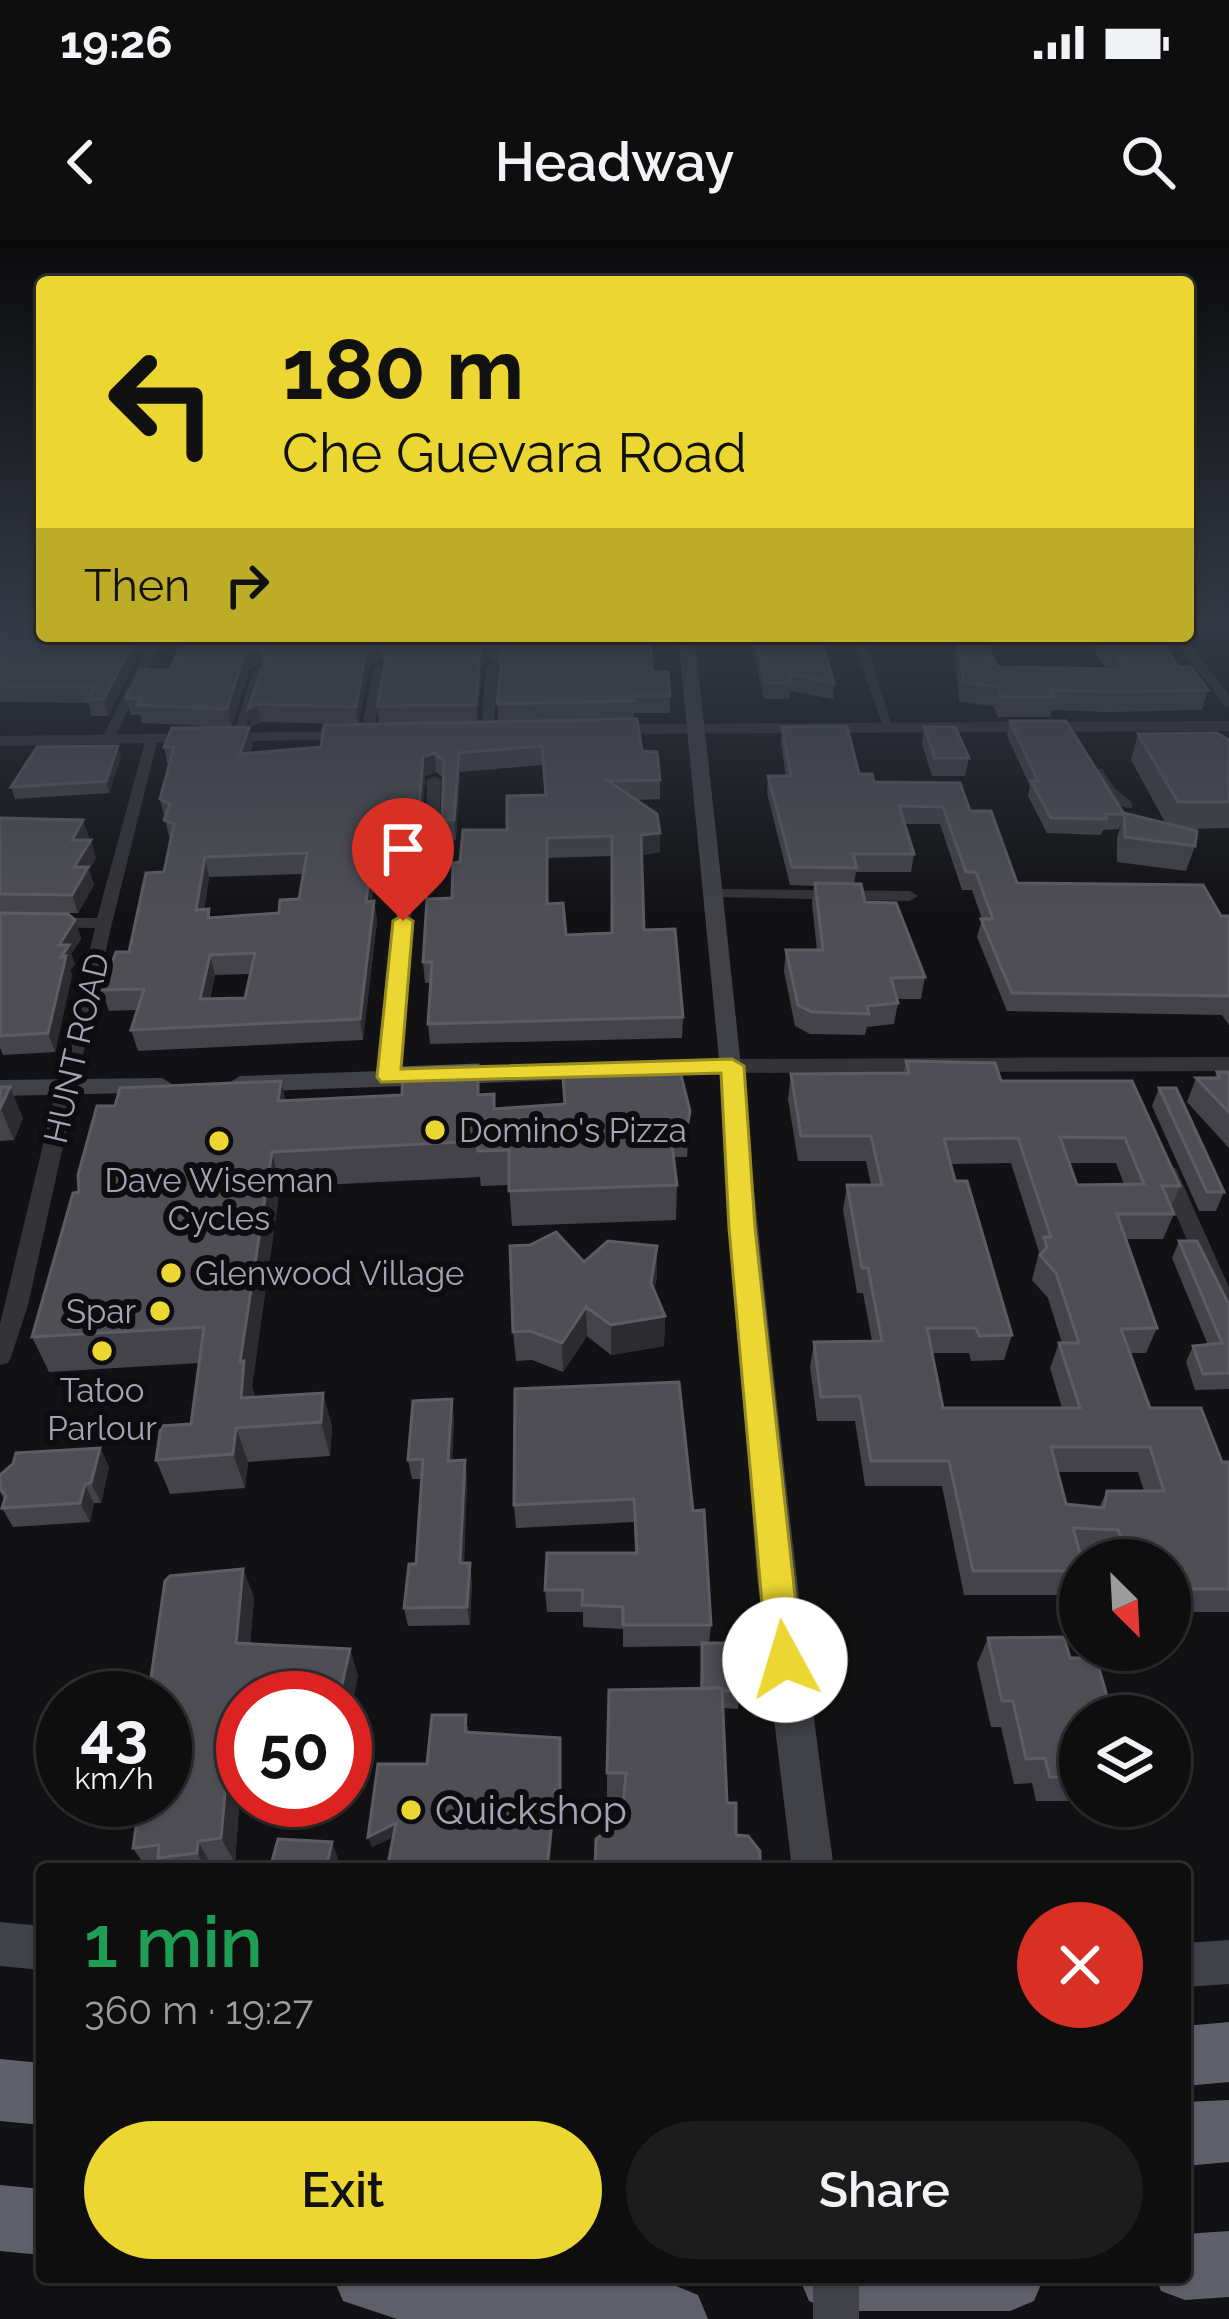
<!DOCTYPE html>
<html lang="en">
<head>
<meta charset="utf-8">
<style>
  :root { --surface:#0e0e0f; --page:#1c1c1d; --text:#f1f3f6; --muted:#9b9c9e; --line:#2e2e2f; --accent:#ecd732 }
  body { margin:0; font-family:Raleway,sans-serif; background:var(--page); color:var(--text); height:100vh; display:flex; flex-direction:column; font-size:45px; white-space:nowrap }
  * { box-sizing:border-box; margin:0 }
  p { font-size:39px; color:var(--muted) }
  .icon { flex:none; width:66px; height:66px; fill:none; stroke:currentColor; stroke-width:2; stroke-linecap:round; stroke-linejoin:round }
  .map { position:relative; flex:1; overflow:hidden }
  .panel { position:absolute; left:36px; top:1623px; width:1155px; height:420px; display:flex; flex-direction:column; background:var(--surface); border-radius:12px; box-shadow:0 3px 9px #0004,0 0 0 3px var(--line) }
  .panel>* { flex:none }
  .guide { position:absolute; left:36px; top:36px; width:1158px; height:366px; border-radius:12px; box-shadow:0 3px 9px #0004,0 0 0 3px var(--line); background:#ecd732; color:#111; overflow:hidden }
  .needle { width:78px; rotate:156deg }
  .tools { position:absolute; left:1059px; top:1299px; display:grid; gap:24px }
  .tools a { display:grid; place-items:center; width:132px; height:132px; border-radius:50%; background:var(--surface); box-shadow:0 3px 9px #0004,0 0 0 3px var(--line); font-size:60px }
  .speed { position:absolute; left:36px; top:1431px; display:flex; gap:24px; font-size:60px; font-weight:700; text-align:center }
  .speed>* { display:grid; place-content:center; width:156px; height:156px; border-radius:50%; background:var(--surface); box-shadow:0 3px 9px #0004,0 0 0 3px var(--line); line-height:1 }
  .speed small { font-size:30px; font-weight:400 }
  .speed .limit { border:18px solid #d22; background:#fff; color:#111 }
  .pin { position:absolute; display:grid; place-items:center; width:102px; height:102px; color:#fff; margin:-123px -51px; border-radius:50% 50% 50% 0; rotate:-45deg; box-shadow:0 0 12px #0007 }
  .pin .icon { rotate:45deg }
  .me { position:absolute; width:132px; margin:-66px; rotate:354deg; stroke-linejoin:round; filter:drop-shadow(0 0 9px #0008) }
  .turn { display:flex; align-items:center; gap:42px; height:252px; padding:0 48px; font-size:54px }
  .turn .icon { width:156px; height:156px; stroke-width:2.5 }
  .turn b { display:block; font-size:84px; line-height:102px }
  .then { display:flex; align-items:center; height:114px; padding:0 48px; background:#0003; gap:24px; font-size:45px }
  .round { display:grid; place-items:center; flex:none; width:126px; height:126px; border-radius:63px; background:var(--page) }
  .overview { display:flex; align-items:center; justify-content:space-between; height:204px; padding:0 48px }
  h1 { font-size:72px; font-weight:600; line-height:90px; color:#1e9e55 }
  .primary-button { display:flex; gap:24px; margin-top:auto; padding:24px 48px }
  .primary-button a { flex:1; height:138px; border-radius:72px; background:var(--accent); color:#111; font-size:48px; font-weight:600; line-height:138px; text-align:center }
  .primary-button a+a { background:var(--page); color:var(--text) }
  .status { display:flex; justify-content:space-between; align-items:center; height:84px; padding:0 60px; background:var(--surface); direction:ltr }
  .status svg { height:33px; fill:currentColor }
  header { display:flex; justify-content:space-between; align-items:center; height:156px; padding:0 48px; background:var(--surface); font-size:54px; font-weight:600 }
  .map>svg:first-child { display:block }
</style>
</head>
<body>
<div class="status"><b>19:26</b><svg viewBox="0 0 49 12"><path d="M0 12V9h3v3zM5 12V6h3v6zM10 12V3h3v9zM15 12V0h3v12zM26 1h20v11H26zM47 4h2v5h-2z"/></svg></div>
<header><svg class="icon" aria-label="back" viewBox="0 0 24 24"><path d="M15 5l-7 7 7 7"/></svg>Headway<svg class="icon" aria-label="search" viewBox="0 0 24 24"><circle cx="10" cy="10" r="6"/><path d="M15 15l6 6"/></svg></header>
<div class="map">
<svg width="1229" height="2079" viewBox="0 0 1229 2079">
  <rect width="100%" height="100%" fill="#121214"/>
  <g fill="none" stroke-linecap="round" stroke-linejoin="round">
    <path fill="#333338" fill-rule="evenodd" d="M152 396H164L114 499 103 502 102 499Z
      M852 396H864L893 489 883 486Z
      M1171 396H1183L1229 455V467L1225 466Z
      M492 422 498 426 493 491 487 495 481 491 486 426Z
      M379 425 385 429 373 493 367 497 361 493 373 429Z
      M259 427 265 431 243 496 232 499 253 431Z
      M152 494 158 498 112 683 28 1065 11 1117 8 1123 0 1125V1084L95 688 0 687V677L97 678 146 498Z
      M1092 529H1102L1115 549 1132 562V568C1112 569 1100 548 1090 532Z
      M434 536 441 540 439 617 414 643 398 837 389 843 380 837 400 642 425 616 427 540Z
      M713 649 910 651 918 656 910 661 708 657V651Z
      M1166 923 1176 929 1229 1047V1079L1221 1077 1218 1071 1156 929Z"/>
    <path fill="#333338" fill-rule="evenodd" d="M1229 481V491L603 494 595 489 603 484Z
      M361 491 363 494 355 499 0 506V496Z
      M1229 817V831L732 833 721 826 732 819Z"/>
    <path fill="#414148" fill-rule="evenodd" d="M678 396H694C742 807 777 1219 834 1629H792L757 1337 720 834 240 852 227 844 240 836 719 819Z
      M162 838 175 846 171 852 0 856V840Z
      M0 1682 42 1686V1730L0 1726Z
      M1229 1700V1744L1185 1747V1703Z"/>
    <path fill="#5f6069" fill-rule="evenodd" d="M1229 1782V1842L1185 1846V1786Z
      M0 1819 42 1823V1885L0 1881Z
      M1229 1860V1922L1185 1926V1862Z
      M0 1945 42 1949V2015L0 2011Z
      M1229 1991V2057L1185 2060 1161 2051 1156 2037H1185V1994Z
      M333 2037H589L674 2045 698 2055 708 2079H397L343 2061Z
      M799 2037H1044L1034 2061 1010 2071H833L809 2061Z"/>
    <path stroke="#414148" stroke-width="46" d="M836 2037V2079"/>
  </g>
  <path fill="#444349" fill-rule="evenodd" d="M0 386 42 396H140L142 405 108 476H92L88 463 0 462Z
    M650 396 652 432 670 456V473H634V479L498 481 497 464 500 425 490 418 482 426 477 482 379 484 377 466 385 425 382 421 369 428 358 484 261 482 251 486 248 469 263 425 262 423 249 430 231 487 142 483 140 475H131L126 458 170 430 299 397Z
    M725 396H838L837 404H822L834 443 833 459 790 451 789 459H764L752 404H726Z
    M954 396H986L988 408 997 427 1106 428 1085 396H1159L1178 427 1208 450 1202 470 1109 472 1052 470 1050 477H998L993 466 959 462Z
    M1010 481 1124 574 1119 589 1103 590 1101 595 1047 593 1028 556 1030 546 1007 496Z
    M324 485 642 511 660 540V559L636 560 660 612 642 615 644 690 683 777 682 798 430 804 428 784 430 743H425L423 722 452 658 460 622 507 590 545 555 543 525 460 532 456 600H444L442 580 443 538 436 532 425 536 420 615 410 623 375 625 372 661H374L377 681 363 800 138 811 131 790 137 770 109 771 102 750 129 712 164 632 170 600 160 559 168 526 164 507 253 505 250 513 321 507ZM612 616V693L566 695 548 664V618ZM303 634 299 659 279 673 211 677 204 669 209 637ZM250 734 245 758 210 759 215 735Z
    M782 487 874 542 970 571 1017 643 1229 676V785L1222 775 1007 771 977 697 982 679 972 650H962L940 584H904L914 614 911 632H856L854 644 865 662 925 737 921 759H897L898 763 894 784 867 787 865 795 810 794 795 786 784 731 786 710H817L812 664 814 646 790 645 767 553 768 536H786L781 504Z
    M924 487 969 518 965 536H932L922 504Z
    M1138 494 1229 500V588L1187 589 1195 606 1186 631 1117 622V598L1124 573 1166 584 1131 520Z
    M121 517 109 553 15 559 11 547Z
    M0 578 89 597 87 600 96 618 89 630 94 645 78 673H0Z
    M0 673 75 680 81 699 71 714 75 724 70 730 72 735 55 812 3 815 0 808Z
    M906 821 1001 841H1132L1180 946 1171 967 1174 974 1163 999H1126L1157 1088 1146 1113H1130L1150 1168 1222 1222H1229V1372H1174L1170 1359V1320H1110L1107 1313H1080V1342L1074 1355H964L942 1246H865L855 1181H817L810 1127 814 1102 872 1101 863 1053H857L843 970 847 945H871L866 921H798L788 859 791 834H903ZM1011 923 1039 1012 1032 1040 1048 1058 1062 1103H1059L1050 1128 1062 1168H943L932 1113H969L971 1121 1004 1120 1012 1095 951 924ZM1069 923H1116L1124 944 1077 945ZM1057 1232H1138L1144 1251H1107L1099 1268 1066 1264Z
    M562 825 690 871 687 917H674L677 945 676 980 512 986 509 945 481 946 480 937 280 947 252 1146 255 1157 323 1153 332 1187 330 1216 248 1222 245 1248 170 1254 156 1220 191 1184 199 1123 49 1132 32 1097 79 952 115 866 281 841 285 860 481 854 495 869 564 864Z
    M1217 832H1229V908L1187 862 1196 838H1215Z
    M0 847 23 878 14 900 0 901Z
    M1159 848 1224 952 1216 971H1199L1152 866Z
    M1179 1001 1229 1065V1149L1195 1150 1186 1122 1193 1106 1208 1105 1172 1018Z
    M584 1022 657 1036 654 1050 665 1076 664 1106 611 1115 587 1096 563 1132 532 1120 516 1121 513 1092Z
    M515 1149 693 1271 711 1385 709 1403 740 1451 738 1469 723 1468 622 1579 623 1558 607 1557V1533L700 1448 702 1406 623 1407V1389L583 1387V1372H547L545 1350 635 1313 634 1282 516 1288 514 1265Z
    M454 1179 452 1221 465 1220 467 1240 464 1323 472 1341 470 1385 408 1386 404 1368 416 1324 422 1239H412L408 1220Z
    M100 1208 109 1227 101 1263H94L90 1282 13 1287 2 1268 4 1259 0 1252V1235Z
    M243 1329 254 1358 250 1404 350 1409 358 1437 243 1458V1560H332L330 1573 239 1567 235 1623 212 1626V1629H147L133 1608 137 1581 132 1574Z
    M988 1398 1109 1463 1101 1476H1080V1561H1036L1032 1543 1014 1544 1001 1487H991L977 1424Z
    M468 1486V1492L560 1498 561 1561 393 1597 372 1607 368 1597 427 1524Z"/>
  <path fill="#2c2b2f" d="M136 396H140L142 405 108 476 104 459Z
    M488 402 490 418 482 426 477 482 476 465 480 409Z
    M379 405 382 421 369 428 358 484 356 467 366 411Z
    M258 407 262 423 249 430 231 487 227 469 245 413Z
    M257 464 261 482 251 486 248 469Z
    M249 487 253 505 244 533 240 514Z
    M118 506 121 517 109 553 106 541Z
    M434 513 436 532 425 536 420 615 410 623 408 604 423 517Z
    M459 513 460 532 456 600 454 580Z
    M83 580 89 597 77 618 72 600Z
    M660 593V612L641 615V595Z
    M91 600 96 618 89 630 94 645 78 673 72 655 74 627Z
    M373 605 375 625 369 682 366 662Z
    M205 617 209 637 201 690 196 670Z
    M374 661 377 681 363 800 360 779Z
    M75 680 81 699 71 714 75 724 70 730 72 735 55 812 48 793 59 705Z
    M210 715 215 735 205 780 200 759Z
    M281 841 289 875 278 861Z
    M10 847 23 878 14 900 1 869Z
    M272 912 280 947 252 1146 255 1156 252 1187 241 1158 240 1122Z
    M657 1006V1036L650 1073 651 1043Z
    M586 1067 587 1096 563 1132 562 1103Z
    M665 1076 664 1106 611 1115V1085Z
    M323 1153 332 1187 330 1216 321 1182Z
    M452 1159 454 1179 451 1240 448 1221Z
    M236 1188 248 1222 245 1248 233 1214Z
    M100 1208 109 1227 101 1263 91 1243Z
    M465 1220 467 1240 463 1342 460 1323Z
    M85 1244 94 1263 90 1282 80 1263Z
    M470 1323 472 1341 470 1385 467 1367Z
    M243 1329 254 1358 248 1431 236 1403Z
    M350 1409 358 1437 345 1499V1458H339Z
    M226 1541 239 1567 235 1623 221 1598Z
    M555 1550 556 1561 549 1629H547Z
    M325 1560H332L330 1573Z
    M396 1583 399 1594 372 1607 368 1597Z
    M198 1601 212 1626V1629H206L197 1613Z
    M332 1602 338 1618 336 1629H326Z"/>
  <path fill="#4f4e55" stroke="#5c5c64" stroke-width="3" fill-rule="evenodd" d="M42 385V396H136L104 459 88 460 94 447 0 446V386Z
    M185 396H650L652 432H668L670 456H633L634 461 497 464 502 410 488 402 480 409 476 465 377 466 387 413 379 405 366 411 356 467 257 464 248 469 266 416 258 407 245 413 227 469 138 465 141 458H126L140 430H170Z
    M755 396H820L834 443 789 434 791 443H766Z
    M959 396H986L988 408 997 427 1124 429 1102 396H1159L1178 427H1191L1208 450 1115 452 1051 450 1055 457H1002L997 447 963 442Z
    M637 479 642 511 657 512 660 540 608 541 657 574 660 593 641 595 644 690 675 689 683 777 428 784 432 722H423L427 659 452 658 453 623 460 622 463 590H507V556L546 555 542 506 459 513 454 580H442L444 521 434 513 423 517 417 595 408 604 373 605 366 662 374 661 360 779 131 790 144 749 102 750 116 712H129L146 633 164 632 174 584 164 580 170 564 160 559 174 507H164L172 488 249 487 240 514 321 507 324 485ZM612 596V693L566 695 563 663 547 664V598ZM307 613 299 659 280 660 279 673 208 678 209 669 196 670 205 617ZM255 713 245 758 200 759 210 715Z
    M1010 481H1066L1124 574H1106V579L1051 578 1031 541H1038Z
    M847 486 859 534H872L874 542 960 543 970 571H991L1017 643 1203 645 1221 676H1229V756L1012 753 981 679H993L976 632H966L943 567 899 566 914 614H853L857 628 792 627 768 536H791L782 487Z
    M924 487H955L969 518H935Z
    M1217 493 1229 500V562H1178L1138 494Z
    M118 506 106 541 11 547 37 507Z
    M1124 573 1197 591 1195 606 1125 597Z
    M0 578 83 580 72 600H91L74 627H88L72 655 0 654Z
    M815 643 861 644 865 662 896 663 925 737 891 738 898 763 867 766 869 774 812 772 798 765 786 710H823Z
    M0 673 68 674 75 680 59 705H69L61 717 66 716 48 793 0 796Z
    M906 821 995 823 1001 841H1132L1180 946H1162L1174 974H1117L1157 1088 1121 1089 1150 1168H1201L1222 1222H1229V1349H1188L1181 1328 1170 1327V1320H1133L1118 1290 1073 1288 1082 1320H1080V1331H973L949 1221H871L860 1156 821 1157 814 1102 882 1101 868 1028H862L847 945H882L871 896H801L791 834 909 833ZM1060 897 1125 898 1144 944 1077 945ZM1018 898 1051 997H1044L1047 1007 1040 1015 1056 1033 1079 1103H1059L1080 1168H943L927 1088H976L979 1096 1012 1095 967 941H955L944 899ZM1051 1207H1150L1164 1251H1107L1104 1268 1066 1264Z
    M678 823 690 871 688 882H669L677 945 509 951V910L478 911V901L272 912 240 1122 244 1121 241 1158 323 1153 321 1182 236 1188 233 1214 156 1220 161 1186 191 1184 204 1087 32 1097 73 953 79 952 78 935 97 866H115L120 848 281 841 278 861 402 855 403 828 478 825V855L494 854V869L565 864 562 825Z
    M1217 832H1229V872L1196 838H1220Z
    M0 847H10L0 869Z
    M1159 848H1176L1224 952H1207Z
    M556 992 584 1022 608 1001 657 1006 651 1043 665 1076 611 1085 586 1067 562 1103 530 1091 513 1092 510 1006 530 1005Z
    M1179 1001H1197L1229 1065V1133L1203 1134 1193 1106 1222 1103Z
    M679 1142 693 1271 704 1270 711 1385H623V1367L582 1365 583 1350H545L547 1313H637L634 1259 514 1265 515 1149Z
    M452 1159 448 1221 465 1220 460 1323H470L467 1367 404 1368 409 1324H416L423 1219 408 1220 413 1161Z
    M100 1208 91 1243 85 1244 80 1263 2 1268 6 1255 0 1249V1235L13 1224 16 1213Z
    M243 1329 236 1403 350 1409 339 1458H243V1542L226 1541 221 1598 198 1601 197 1613 158 1618 159 1605 133 1608 138 1574H132L134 1560H165V1458H148L165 1341 170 1336Z
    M1064 1397 1070 1418H1096L1109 1463H1096L1100 1476H1080V1537H1050L1045 1518 1026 1519 1013 1461H1002L988 1398Z
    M702 1403H738L740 1451H722V1448H702Z
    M722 1448 727 1563H736V1595L748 1596 760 1611V1629H595L596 1599 622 1579 626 1533H607L609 1450Z
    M432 1475H466L465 1492 560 1498V1550H555L547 1629H387L396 1583 368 1597 378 1524H427Z
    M278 1599 332 1602 326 1629H270Z"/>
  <linearGradient id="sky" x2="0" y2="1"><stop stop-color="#0a0a0b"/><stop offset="0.57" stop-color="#333945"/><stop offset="1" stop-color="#333945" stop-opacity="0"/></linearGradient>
  <rect width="1229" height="674" fill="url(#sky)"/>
  <path fill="#ecd732" stroke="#998c20" stroke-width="3" d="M403 675 413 681 401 829 732 819 744 826 755 988 802 1420 797 1431 785 1436 772 1431 767 1420 729 988 721 833 381 842 377 837 393 681Z"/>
  <g fill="#ecd732" stroke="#0d0d0f" stroke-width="4.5">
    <circle cx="435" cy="890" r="12"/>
    <circle cx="219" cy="901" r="12"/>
    <circle cx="171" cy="1033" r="12"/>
    <circle cx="160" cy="1071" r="12"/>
    <circle cx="102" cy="1111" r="12"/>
    <circle cx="411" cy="1570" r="12"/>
  </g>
  <g text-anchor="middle" stroke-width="12" stroke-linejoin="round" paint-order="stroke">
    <g font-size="33" fill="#a4a5b4" stroke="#0d0d0f">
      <text transform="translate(76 808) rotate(-77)" y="12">HUNT ROAD</text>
    </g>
    <g font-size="33" fill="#a4a5b4" stroke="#0d0d0f" text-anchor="start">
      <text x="459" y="902">Domino's Pizza</text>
      <text x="219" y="952" text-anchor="middle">Dave Wiseman<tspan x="219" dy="38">Cycles</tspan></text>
      <text x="195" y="1045">Glenwood Village</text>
      <text x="136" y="1083" text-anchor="end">Spar</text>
      <text x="102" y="1162" text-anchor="middle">Tatoo<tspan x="102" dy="38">Parlour</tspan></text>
    </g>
    <g font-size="39" fill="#a4a5b4" stroke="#0d0d0f" text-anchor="start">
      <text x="435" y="1584">Quickshop</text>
    </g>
  </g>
</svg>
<div class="tools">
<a><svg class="needle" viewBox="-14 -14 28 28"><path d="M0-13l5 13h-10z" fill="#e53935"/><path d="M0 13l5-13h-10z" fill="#9b9c9e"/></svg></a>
<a><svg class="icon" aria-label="layers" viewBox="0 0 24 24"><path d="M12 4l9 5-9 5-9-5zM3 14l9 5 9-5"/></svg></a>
</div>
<div class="speed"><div>43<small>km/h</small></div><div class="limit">50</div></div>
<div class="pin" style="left:403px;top:681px;background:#d93025"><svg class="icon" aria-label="arrive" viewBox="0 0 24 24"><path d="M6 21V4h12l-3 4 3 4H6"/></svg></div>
<svg class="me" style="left:785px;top:1420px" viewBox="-20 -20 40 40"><circle r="19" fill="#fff"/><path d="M0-13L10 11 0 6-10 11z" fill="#ecd732"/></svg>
<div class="guide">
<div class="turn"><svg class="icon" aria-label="left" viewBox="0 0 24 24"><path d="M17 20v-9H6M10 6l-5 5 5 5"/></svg><div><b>180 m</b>Che Guevara Road</div></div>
<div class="then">Then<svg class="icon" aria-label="right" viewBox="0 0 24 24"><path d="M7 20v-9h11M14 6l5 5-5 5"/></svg></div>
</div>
<section class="panel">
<div class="overview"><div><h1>1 min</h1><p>360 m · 19:27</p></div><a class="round" style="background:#d93025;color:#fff"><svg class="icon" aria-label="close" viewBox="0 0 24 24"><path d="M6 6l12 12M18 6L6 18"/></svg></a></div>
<div class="primary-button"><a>Exit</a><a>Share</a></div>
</section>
</div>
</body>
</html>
